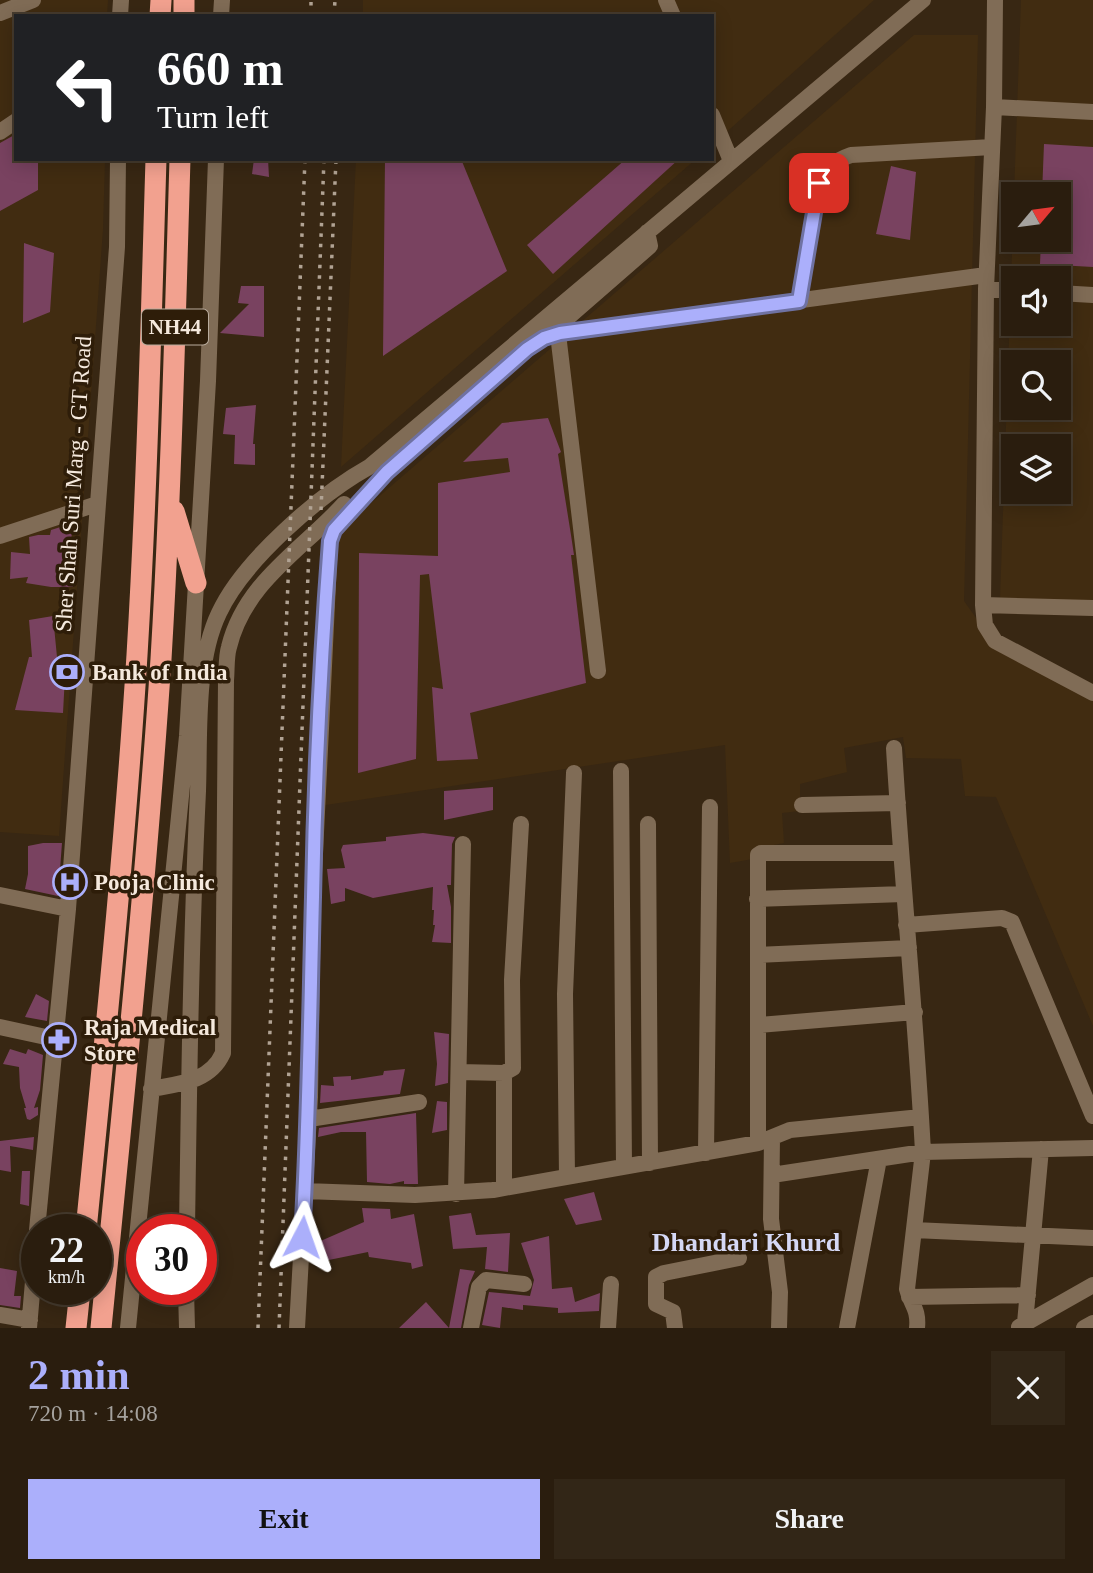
<!DOCTYPE html>
<html lang="en">
<head>
<meta charset="utf-8">
<style>
  :root { --surface:#2a1d0e; --page:#322617; --text:#f1f3f6; --muted:#a5a29e; --line:#463b2e; --accent:#abaffb }
  body { margin:0; font-family:"Times New Roman",serif; background:var(--page); color:var(--text); height:100vh; display:flex; flex-direction:column; font-size:26px; white-space:nowrap }
  * { box-sizing:border-box; margin:0 }
  p { font-size:23px; color:var(--muted) }
  .icon { flex:none; width:38px; height:38px; fill:none; stroke:currentColor; stroke-width:2; stroke-linecap:round; stroke-linejoin:round }
  .map { position:relative; height:1328px; overflow:hidden }
  .details { display:flex; flex-direction:column; background:var(--surface); flex:1 }
  .details>* { flex:none }
  .hud { position:absolute; left:14px; top:14px; width:700px; height:147px; border-radius:0px; box-shadow:0 4px 18px #0003,0 0 0 2px var(--line); background:#202124; color:#fff; overflow:hidden }
  .needle { width:46px; rotate:61deg }
  .buttons { position:absolute; left:1001px; top:182px; display:grid; gap:14px }
  .buttons a { display:grid; place-items:center; width:70px; height:70px; border-radius:0px; background:var(--surface); box-shadow:0 4px 18px #0003,0 0 0 2px var(--line); font-size:35px }
  .speed { position:absolute; left:21px; top:1214px; display:flex; gap:14px; font-size:35px; font-weight:700; text-align:center }
  .speed>* { display:grid; place-content:center; width:91px; height:91px; border-radius:50%; background:var(--surface); box-shadow:0 4px 18px #0003,0 0 0 2px var(--line); line-height:1 }
  .speed small { font-size:18px; font-weight:400 }
  .speed .limit { border:10px solid #d22; background:#fff; color:#111 }
  .pin { position:absolute; display:grid; place-items:center; width:60px; height:60px; color:#fff; margin:-30px; border-radius:14px; box-shadow:0 4px 10px #0006 }
  .me { position:absolute; width:77px; margin:-38px; rotate:4deg; stroke-linejoin:round; filter:drop-shadow(0 0 5px #0008) }
  .turn { display:flex; align-items:center; gap:24px; height:147px; padding:0 28px; font-size:32px }
  .turn .icon { width:91px; height:91px; stroke-width:2.5 }
  .turn b { display:block; font-size:49px; line-height:60px }
  .round { display:grid; place-items:center; flex:none; width:74px; height:74px; border-radius:0px; background:var(--page) }
  .head { display:flex; align-items:center; justify-content:space-between; height:119px; padding:0 28px }
  h1 { font-size:42px; font-weight:800; line-height:52px; color:var(--accent) }
  .action { display:flex; gap:14px; margin-top:auto; padding:14px 28px }
  .action a { flex:1; height:80px; border-radius:0px; background:var(--accent); color:#111; font-size:28px; font-weight:800; line-height:80px; text-align:center }
  .action a+a { background:var(--page); color:var(--text) }
  .map>svg:first-child { display:block }
</style>
</head>
<body>
<div class="map">
<svg width="1093" height="1328" viewBox="0 0 1093 1328">
  <rect width="100%" height="100%" fill="#382713"/>
  <path fill="#412c11" fill-rule="evenodd" d="M0 0H108L107 16H16V159H105L103 229 59 836 0 832Z
    M363 0H874L712 145V16H363Z
    M1021 0H1093V602L1000 599 1013 224V240H1059V194H1014ZM1013 278H1059V324H1013ZM1013 362H1059V408H1013ZM1013 446H1059V492H1013Z
    M914 35H978L964 601 1001 653 1093 701V1026L996 797 965 796 961 759 906 758 903 737 844 748 847 772 800 784V811L782 813 784 843 764 847V857L730 863 725 745 319 806 332 537Z
    M356 159H696L341 467Z"/>
  <path fill="#794260" d="M16 134V159H38V190L0 211V143Z
    M1044 144 1093 147V267L1040 264 1041 240H1059V194H1042Z
    M254 159H268L269 177 252 174Z
    M385 159H461L507 271 383 356Z
    M626 159H679L553 274 527 245Z
    M891 166 916 172 910 240 876 234Z
    M24 243 54 253 50 312 23 323Z
    M241 286H264V337L220 333 249 304 238 303Z
    M256 405 253 444H255V465L234 464 235 435 223 434 226 408Z
    M548 418 561 452 558 454 571 535 574 555H571L586 683 470 713 478 759 437 761 432 687 443 689 429 574 420 575 416 759 358 773 359 553 438 556V483L510 472 508 458 463 462 502 423Z
    M70 524H73L68 566 73 565V587H51L26 583 28 577 10 579 11 552 30 554 29 537 38 535H50L51 530Z
    M53 616 57 657H66L63 713 15 710 29 657H32L29 620Z
    M493 787V810L444 820V791Z
    M423 833 455 837 452 844 451 885H447L451 907V943L432 942 435 925H433L434 910H432L433 887 373 898 345 888V901L331 904 327 869 345 868 341 850 343 845 386 841V837Z
    M43 843H62L58 896 25 889 28 874V846Z
    M36 994 49 1001 47 1021 25 1017Z
    M434 1032 449 1034 448 1083 435 1086 437 1064Z
    M10 1049 26 1054 28 1049 43 1055 40 1090 34 1108 38 1107V1115L30 1120 27 1119 24 1108H26L20 1088 19 1067 3 1064Z
    M405 1069 400 1094 320 1103 321 1085 334 1086 333 1077 351 1076V1080L383 1075 384 1071Z
    M437 1101 447 1102V1130L432 1133Z
    M416 1113 418 1184H404V1181L390 1184 367 1182 366 1132H341L318 1137 319 1128Z
    M34 1137 33 1150 10 1146 11 1172 0 1170V1141Z
    M22 1171H30L29 1206 20 1204Z
    M594 1192 602 1220 576 1225 564 1199Z
    M362 1208 390 1209 391 1219 414 1214 423 1266 412 1269 411 1263 369 1257 368 1252 319 1262 316 1243 364 1222Z
    M471 1213 476 1235 510 1233 508 1272 485 1269 487 1247 453 1249 449 1216Z
    M549 1236 552 1289 572 1287 575 1302 600 1293 599 1311 558 1313V1308L523 1305V1310L502 1307 500 1328 482 1325 489 1292 530 1296 534 1280 521 1243Z
    M0 1268 17 1271 14 1296H21L20 1308 0 1305Z
    M460 1269 475 1271 469 1285 461 1328H449Z
    M426 1302 449 1328H399Z"/>
  <g fill="none" stroke-linecap="round" stroke-linejoin="round">
    <path stroke="#806c56" stroke-width="16" d="M666 0 673 16
      M995 0 994 107 986 289 983 605 1093 608
      M0 13 33 0
      M120 16 121 0
      M221 16 222 0
      M994 107 1093 112
      M712 115 731 161
      M0 132 16 121
      M986 289 1013 291
      M1059 293 1093 295
      M799 301 819 183C827 168 834 161 851 155L992 147
      M549 334 650 246 647 232
      M558 334 598 671
      M0 536 97 504
      M983 605 985 625 995 641 1093 693
      M621 771 624 1167
      M802 805 898 803
      M648 824 650 1163
      M0 895 68 909
      M757 899 904 894
      M906 925 1002 918 1012 922 1093 1116
      M758 955 909 948
      M760 1025 915 1012
      M0 1027 55 1039
      M459 1072 504 1073 513 1068 512 980 521 824
      M151 1089C179 1084 210 1082 223 1053L226 680C227 669 226 657 229 647 245 582 302 550 344 504
      M309 1119 419 1102
      M772 1138 771 1219 780 1292 779 1328
      M758 1143V855L761 853H901
      M706 1153 710 807
      M772 1175 923 1152C916 1017 902 883 894 748
      M567 1176 565 994 574 773
      M504 1188V1073
      M305 1191 415 1195 493 1190 758 1143 790 1130 921 1117
      M456 1194 463 844
      M37 1230 68 909 117 247 118 159
      M187 1230C189 1084 191 937 198 791 200 736 195 663 219 613 243 561 319 495 369 467L923 0
      M914 1230 1093 1238
      M186 1290 187 1328
      M909 1297 1028 1295
      M0 1315 30 1320
      M1025 1323 1041 1149
      M1019 1327 1093 1285
      M29 1328 37 1235
      M128 1328 187 736 208 381 216 159
      M297 1328 310 1097 313 895 330 541 334 530 387 472 527 349 544 338 560 333 986 275
      M471 1328 479 1287 486 1280 524 1284
      M608 1328 611 1284
      M675 1328 673 1312 656 1304V1277L664 1273 739 1258
      M847 1328 879 1159
      M917 1328C919 1309 911 1305 907 1289L923 1152 1093 1148
      M1084 1328 1093 1323"/>
    <path stroke="#f2a18f" stroke-width="21" d="M160 16 161 0
      M184 16V0
      M174 511 196 583
      M86 1230C105 1039 125 847 137 655 147 490 151 325 156 159
      M76 1328 80 1290
      M101 1328C123 1105 146 883 161 659 171 493 175 326 180 159"/>
    <path stroke="#b1a394" stroke-width="3.5" stroke-dasharray="3.5 7" stroke-linecap="butt" d="M311 16V0
      M334 16 335 0
      M321 510 336 159
      M258 1328 305 159
      M279 1328 324 159"/>
  </g>
  <g fill="none" stroke-linecap="round" stroke-linejoin="round">
    <g stroke="#6f72a3" stroke-width="18">
      <path id="route" d="M302 1237C309 1124 310 1011 313 897 315 778 321 659 330 541L334 530 387 472 527 349 544 338 560 333 799 301 819 183"/>
    </g>
    <use href="#route" stroke="#abaffb" stroke-width="12"/>
  </g>
  <defs>
    <g id="bank-ring" transform="scale(1.75)"><circle r="9.5" fill="#2e1d09" stroke="#abaffb" stroke-width="1.5"/><path d="M-6-4H6V4H-6ZM0-2.3a2.3 2.3 0 1 0 0 4.6a2.3 2.3 0 1 0 0-4.6Z" fill="#abaffb"/></g>
    <g id="hospital-ring" transform="scale(1.75)"><circle r="9.5" fill="#2e1d09" stroke="#abaffb" stroke-width="1.5"/><path d="M-5-5h3v3.5h4V-5h3V5h-3V1.5h-4V5h-3Z" fill="#abaffb"/></g>
    <g id="pharmacy-ring" transform="scale(1.75)"><circle r="9.5" fill="#2e1d09" stroke="#abaffb" stroke-width="1.5"/><path d="M-2-6h4v4h4v4h-4v4h-4v-4h-4v-4h4Z" fill="#abaffb"/></g>
  </defs>
  <g fill-rule="evenodd">
    <use href="#bank-ring" x="67" y="672"/>
    <use href="#hospital-ring" x="70" y="882"/>
    <use href="#pharmacy-ring" x="59" y="1040"/>
  </g>
  <g text-anchor="middle" stroke-width="7" stroke-linejoin="round" paint-order="stroke">
    <rect fill="#2e1d09" stroke="#b9ac9d" stroke-width="2" x="142" y="309.5" width="66" height="35" rx="5"/>
    <g font-size="21" font-weight="bold" fill="#f5e9dd">
      <text x="175" y="334">NH44</text>
    </g>
    <g font-size="23" fill="#f5e9dd" stroke="#2e1d09">
      <text transform="translate(73 484) rotate(-86)" y="8">Sher Shah Suri Marg - GT Road</text>
    </g>
    <g font-size="23" font-weight="bold" fill="#f5e9dd" stroke="#2e1d09" text-anchor="start">
      <text x="92" y="680">Bank of India</text>
      <text x="94" y="890">Pooja Clinic</text>
      <text x="84" y="1035">Raja Medical<tspan x="84" dy="26">Store</tspan></text>
    </g>
    <g font-size="26" font-weight="bold" fill="#d5d8f5" stroke="#2e1d09">
      <text x="746" y="1251">Dhandari Khurd</text>
    </g>
  </g>
</svg>
<div class="buttons">
<a><svg class="needle" viewBox="-14 -14 28 28"><path d="M0-13l5 13h-10z" fill="#e53935"/><path d="M0 13l5-13h-10z" fill="#a5a29e"/></svg></a>
<a><svg class="icon" aria-label="sound" viewBox="0 0 24 24"><path d="M4 9h4l5-4v14l-5-4H4zM17 9q2 3 0 6"/></svg></a>
<a><svg class="icon" aria-label="search" viewBox="0 0 24 24"><circle cx="10" cy="10" r="6"/><path d="M15 15l6 6"/></svg></a>
<a><svg class="icon" aria-label="layers" viewBox="0 0 24 24"><path d="M12 4l9 5-9 5-9-5zM3 14l9 5 9-5"/></svg></a>
</div>
<div class="speed"><div>22<small>km/h</small></div><div class="limit">30</div></div>
<div class="pin" style="left:819px;top:183px;background:#d93025"><svg class="icon" aria-label="arrive" viewBox="0 0 24 24"><path d="M6 21V4h12l-3 4 3 4H6"/></svg></div>
<svg class="me" style="left:302px;top:1237px" viewBox="-20 -20 40 40"><path d="M0-17L14 15 0 8-14 15z" fill="#abaffb" stroke="#fff" stroke-width="4"/></svg>
<div class="hud">
<div class="turn"><svg class="icon" aria-label="left" viewBox="0 0 24 24"><path d="M17 20v-9H6M10 6l-5 5 5 5"/></svg><div><b>660 m</b>Turn left</div></div>
</div>
</div>
<section class="details">
<div class="head"><div><h1>2 min</h1><p>720 m · 14:08</p></div><a class="round"><svg class="icon" aria-label="close" viewBox="0 0 24 24"><path d="M6 6l12 12M18 6L6 18"/></svg></a></div>
<div class="action"><a>Exit</a><a>Share</a></div>
</section>
</body>
</html>
